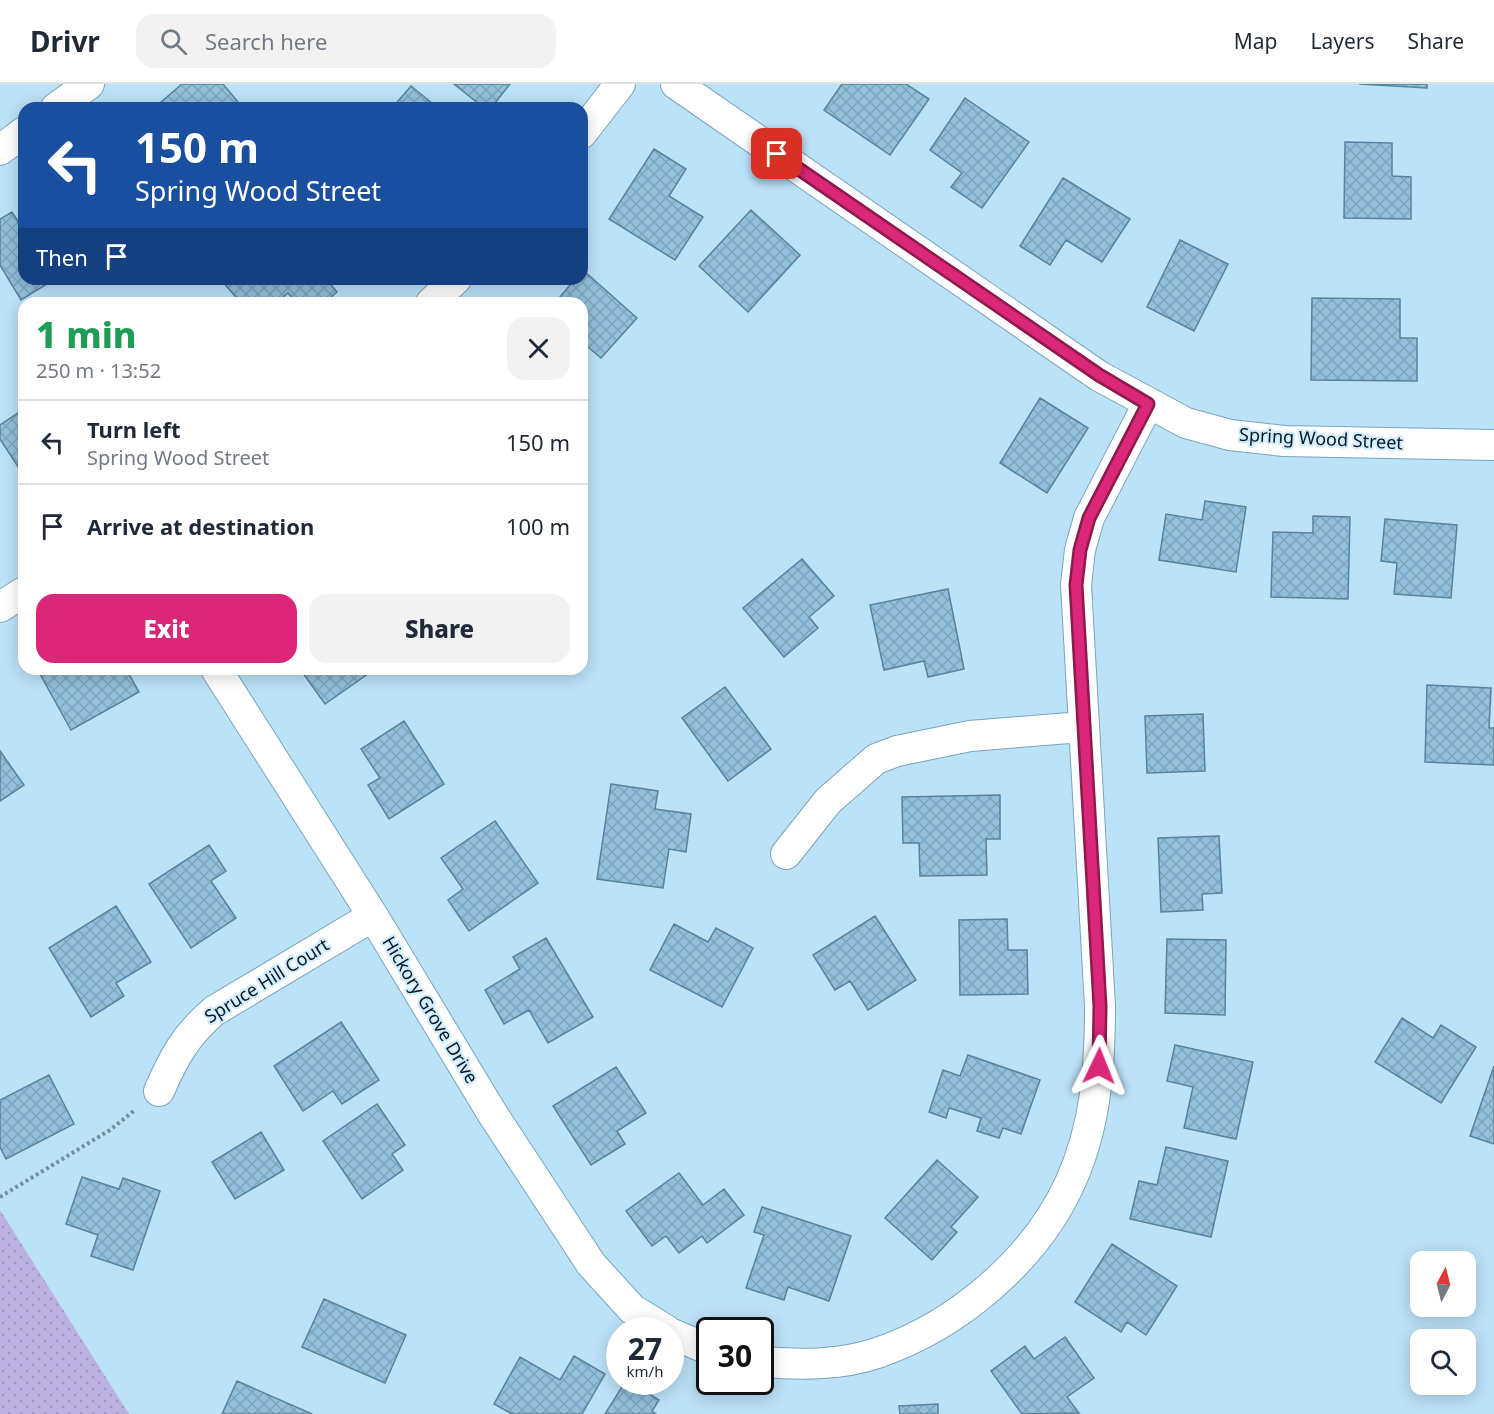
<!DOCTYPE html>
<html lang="en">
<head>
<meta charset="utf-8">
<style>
  :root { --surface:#fff; --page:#f2f2f3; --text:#1f2937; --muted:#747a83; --line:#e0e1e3; --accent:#db2777 }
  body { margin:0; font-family:"Noto Sans",sans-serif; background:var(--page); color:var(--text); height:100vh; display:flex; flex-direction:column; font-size:22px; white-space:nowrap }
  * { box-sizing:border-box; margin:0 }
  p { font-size:20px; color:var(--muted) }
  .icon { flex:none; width:33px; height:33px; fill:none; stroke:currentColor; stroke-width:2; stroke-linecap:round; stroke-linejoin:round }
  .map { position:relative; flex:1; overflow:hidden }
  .sheet { position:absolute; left:18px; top:213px; width:570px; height:378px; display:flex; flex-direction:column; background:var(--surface); border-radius:18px; box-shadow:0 3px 15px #0003 }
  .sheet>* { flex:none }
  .guide { position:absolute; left:18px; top:18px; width:570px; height:183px; border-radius:18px; box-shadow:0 3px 15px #0003; background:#1a4fa0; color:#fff; overflow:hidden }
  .needle { width:39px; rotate:7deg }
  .buttons { position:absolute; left:1410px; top:1167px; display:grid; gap:12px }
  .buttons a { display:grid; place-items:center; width:66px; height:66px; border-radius:12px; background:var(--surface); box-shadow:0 3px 15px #0003; font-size:30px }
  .speed { position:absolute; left:606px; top:1233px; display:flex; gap:12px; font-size:30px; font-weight:700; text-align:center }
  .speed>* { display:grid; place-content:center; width:78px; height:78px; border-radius:50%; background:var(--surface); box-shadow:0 3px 15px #0003; line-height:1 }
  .speed small { font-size:15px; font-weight:400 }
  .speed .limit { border:3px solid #111; border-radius:9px; background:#fff; color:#111 }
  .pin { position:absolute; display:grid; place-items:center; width:51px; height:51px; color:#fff; margin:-26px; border-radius:12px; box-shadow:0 3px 9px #0006 }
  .me { position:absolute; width:66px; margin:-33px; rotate:2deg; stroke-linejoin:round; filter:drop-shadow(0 0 4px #0008) }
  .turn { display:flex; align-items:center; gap:21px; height:126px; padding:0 18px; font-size:27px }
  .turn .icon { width:78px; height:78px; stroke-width:2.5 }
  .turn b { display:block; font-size:42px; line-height:51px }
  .then { display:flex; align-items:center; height:57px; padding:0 18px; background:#0003; gap:12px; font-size:22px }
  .round { display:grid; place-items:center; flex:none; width:63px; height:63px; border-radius:18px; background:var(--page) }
  .head { display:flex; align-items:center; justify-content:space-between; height:102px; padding:0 18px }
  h1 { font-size:36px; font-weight:800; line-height:45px; color:#1e9e55 }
  .cta { display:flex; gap:12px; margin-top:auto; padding:12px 18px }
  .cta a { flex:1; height:69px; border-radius:18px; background:var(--accent); color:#fff; font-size:24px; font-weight:800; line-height:69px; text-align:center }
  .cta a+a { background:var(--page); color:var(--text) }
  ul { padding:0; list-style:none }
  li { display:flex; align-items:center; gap:18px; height:84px; padding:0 18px; border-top:2px solid var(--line) }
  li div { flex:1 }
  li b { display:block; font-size:22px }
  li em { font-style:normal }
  header { display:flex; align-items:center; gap:36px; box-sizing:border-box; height:84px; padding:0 30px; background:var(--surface); border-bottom:2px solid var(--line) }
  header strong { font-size:28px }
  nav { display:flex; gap:33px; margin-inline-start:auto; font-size:21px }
  .search { width:420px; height:54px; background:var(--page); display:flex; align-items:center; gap:15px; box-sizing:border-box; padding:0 21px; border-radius:18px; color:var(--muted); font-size:22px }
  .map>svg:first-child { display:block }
</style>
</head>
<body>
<header>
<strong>Drivr</strong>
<div class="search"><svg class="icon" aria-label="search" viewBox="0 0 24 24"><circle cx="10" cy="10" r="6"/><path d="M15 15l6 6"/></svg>Search here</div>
<nav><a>Map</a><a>Layers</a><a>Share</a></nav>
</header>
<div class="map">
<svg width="1494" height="1330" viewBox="0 0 1494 1330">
  <defs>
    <pattern id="park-dots" width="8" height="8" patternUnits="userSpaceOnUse" patternTransform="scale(1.5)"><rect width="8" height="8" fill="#bcb1e3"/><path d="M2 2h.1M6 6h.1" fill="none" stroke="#a098c3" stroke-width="1.8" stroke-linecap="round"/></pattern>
    <pattern id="building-cross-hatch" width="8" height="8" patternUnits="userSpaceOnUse" patternTransform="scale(1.5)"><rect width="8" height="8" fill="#92bfdb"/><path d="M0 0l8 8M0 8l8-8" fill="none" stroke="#7ca4bc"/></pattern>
  </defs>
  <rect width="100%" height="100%" fill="#bce2f8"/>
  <path fill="url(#park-dots)" d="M0 1126 129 1330H0Z"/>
  <path fill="url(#building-cross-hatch)" stroke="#57839c" stroke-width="1.5" d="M182 0H223L243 24H166L161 18Z
    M454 0H510L491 24H484Z
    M842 0H906L929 15 890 71 824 26Z
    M1359 0H1427V4Z
    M411 2 438 24H392Z
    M965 14 1029 58 982 124 951 103 962 89 930 66Z
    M1345 58 1392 59V92L1411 93V135L1344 134Z
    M654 65 686 85 669 112 703 133 675 176 609 135Z
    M1063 94 1130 135 1102 178 1066 156 1050 181 1020 162Z
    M751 126 800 171 748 228 699 182Z
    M12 128 21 142 24 140V195H55L21 216 0 181V135Z
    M1180 156 1228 180 1194 247 1147 223Z
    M583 186 637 234 601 274 582 258V219H555L575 195H582Z
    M326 195 337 208 324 219H297L288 209 276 219H241L221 196Z
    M1312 214 1400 215V254H1417V297L1311 296Z
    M1040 314 1088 344 1047 409 1000 379Z
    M24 325V392L0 355V341Z
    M1205 417 1246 423 1236 488 1159 476 1166 430 1202 436Z
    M1313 432 1350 433 1348 515 1271 513 1273 448 1313 449Z
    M1385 435 1457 441 1451 514 1394 510 1397 479 1381 477Z
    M802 475 834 512 809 533 818 544 784 573 743 524Z
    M948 505 964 585 928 593 924 577 884 586 870 521Z
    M50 585H126L139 608 71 646 40 590Z
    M300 585H375L325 620Z
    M1427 601 1491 604 1489 644H1494V681L1425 678Z
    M725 603 771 665 728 697 682 634Z
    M1203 630 1205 687 1147 689 1145 632Z
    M404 637 444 700 389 735 368 701 380 694 361 665Z
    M0 667 24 701 0 717Z
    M611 700 658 707 655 725 691 730 686 768 669 765 663 804 597 795Z
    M1000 711V755H986L987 791 920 792 919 759H903L902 713Z
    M495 737 538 799 469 847 448 816 463 805 441 774Z
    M1219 752 1222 809 1202 810 1203 826 1161 828 1158 754Z
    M209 761 226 787 211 797 236 834 191 864 149 800Z
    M116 822 151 878 116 899 124 912 91 933 49 864Z
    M875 832 916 896 868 926 850 897 835 906 813 871Z
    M1007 835 1008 866H1027L1028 910 960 911 959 836Z
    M674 840 708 858 716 844 753 864 722 923 650 886Z
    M546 854 593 933 548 959 529 926 504 940 485 906 520 885 513 873Z
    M1167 855 1226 856 1225 931 1165 929Z
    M1402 934 1433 954 1441 941 1476 963 1441 1019 1375 978Z
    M341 938 379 996 342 1020 333 1007 303 1027 274 982Z
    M1175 961 1253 978 1236 1055 1184 1044 1193 1003 1167 997Z
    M968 971 1040 996 1021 1050 1003 1044 999 1054 977 1047 981 1034 949 1024 946 1034 929 1028 943 986 960 992Z
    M1494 982V1060L1470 1052Z
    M616 983 646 1029 617 1047 625 1060 591 1081 553 1022Z
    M49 991 74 1040 6 1075 0 1063V1016Z
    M377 1020 405 1061 392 1070 403 1086 362 1115 323 1057Z
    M261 1048 284 1086 235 1115 212 1078Z
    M1166 1063 1228 1077 1211 1153 1130 1135 1139 1097 1157 1101Z
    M937 1076 978 1113 951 1143 957 1148 932 1176 885 1134Z
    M679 1089 703 1121 724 1105 744 1131 707 1159 702 1152 679 1169 666 1152 652 1162 626 1127Z
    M82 1093 119 1105 123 1094 160 1107 133 1186 91 1172 98 1151 66 1140Z
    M762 1123 851 1152 829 1217 788 1203 784 1216 746 1204 764 1151 754 1148Z
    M1112 1160 1177 1202 1146 1251 1127 1238 1121 1248 1075 1218Z
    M324 1215 406 1251 385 1299 302 1263Z
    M1065 1253 1094 1294 1067 1313 1079 1329 1022 1330 991 1287 1025 1262 1034 1275Z
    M574 1272 605 1290 582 1330H512L494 1320 520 1273 560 1296Z
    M237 1297 312 1330H222Z
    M625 1298H630L659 1316 652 1327 656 1330H605Z
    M938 1320V1330H900L899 1322Z"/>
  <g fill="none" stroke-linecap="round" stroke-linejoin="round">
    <g stroke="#78a5c0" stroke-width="32">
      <path id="minor" d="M676 0 1099 292 1186 339 1230 351 1284 357 1494 361
        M56 24 89 0
        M582 49 620 0
        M0 66 24 48
        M431 219 456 195
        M0 523 24 508
        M216 585 373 832 492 1029 591 1180 632 1225 666 1246
        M786 770 828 717 876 675 897 667 970 652 1082 643
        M159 1007C174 973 185 952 214 927L373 832
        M670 1249 710 1266
        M760 1277C797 1282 842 1281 877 1269 957 1242 1035 1176 1070 1099 1096 1042 1100 983 1100 922L1076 501 1080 466 1089 434 1148 320"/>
    </g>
    <path stroke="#7290a1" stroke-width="4" stroke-dasharray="3 3" stroke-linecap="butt" d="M0 1113 110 1046 135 1026"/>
    <use href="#minor" stroke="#fff" stroke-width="30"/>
  </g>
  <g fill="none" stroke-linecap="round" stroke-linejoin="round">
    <g stroke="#8e194d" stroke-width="15">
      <path id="route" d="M777 70 1099 291 1148 320 1089 434 1080 466 1076 501 1100 922 1099 982"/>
    </g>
    <use href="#route" stroke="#db2777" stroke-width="10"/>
  </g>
  <g text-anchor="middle" stroke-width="4.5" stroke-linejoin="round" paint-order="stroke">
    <g font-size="18" fill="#081a24" stroke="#d2edfe">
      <text transform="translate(1321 355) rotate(3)" y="6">Spring Wood Street</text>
      <text transform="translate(267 897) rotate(-32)" y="6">Spruce Hill Court</text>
      <text transform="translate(430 926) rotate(59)" y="6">Hickory Grove Drive</text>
    </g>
  </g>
</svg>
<div class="buttons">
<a><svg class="needle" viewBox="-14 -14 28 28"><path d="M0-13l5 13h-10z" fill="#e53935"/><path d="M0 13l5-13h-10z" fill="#747a83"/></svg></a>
<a><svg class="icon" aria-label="search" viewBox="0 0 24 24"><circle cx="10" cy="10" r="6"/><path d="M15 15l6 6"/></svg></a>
</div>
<div class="speed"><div>27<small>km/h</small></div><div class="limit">30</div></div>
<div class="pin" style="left:777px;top:70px;background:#d93025"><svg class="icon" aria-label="arrive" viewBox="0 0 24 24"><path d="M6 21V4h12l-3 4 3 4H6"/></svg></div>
<svg class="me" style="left:1099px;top:982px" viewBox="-20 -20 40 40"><path d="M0-17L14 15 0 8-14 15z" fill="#db2777" stroke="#fff" stroke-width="4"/></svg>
<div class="guide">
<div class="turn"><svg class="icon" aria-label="left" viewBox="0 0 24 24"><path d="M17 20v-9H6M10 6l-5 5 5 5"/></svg><div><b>150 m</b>Spring Wood Street</div></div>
<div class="then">Then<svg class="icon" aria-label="arrive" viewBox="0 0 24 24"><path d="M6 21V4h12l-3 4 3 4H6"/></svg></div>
</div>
<section class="sheet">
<div class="head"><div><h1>1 min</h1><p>250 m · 13:52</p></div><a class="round"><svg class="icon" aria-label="close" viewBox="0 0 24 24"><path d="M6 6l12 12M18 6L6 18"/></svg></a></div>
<ul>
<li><svg class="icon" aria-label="left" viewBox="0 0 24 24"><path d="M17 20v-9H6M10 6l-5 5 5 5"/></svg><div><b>Turn left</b><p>Spring Wood Street</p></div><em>150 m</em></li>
<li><svg class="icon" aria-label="arrive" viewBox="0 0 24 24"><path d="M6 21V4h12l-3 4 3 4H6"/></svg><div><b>Arrive at destination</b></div><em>100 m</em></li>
</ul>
<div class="cta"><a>Exit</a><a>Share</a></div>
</section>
</div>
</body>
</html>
